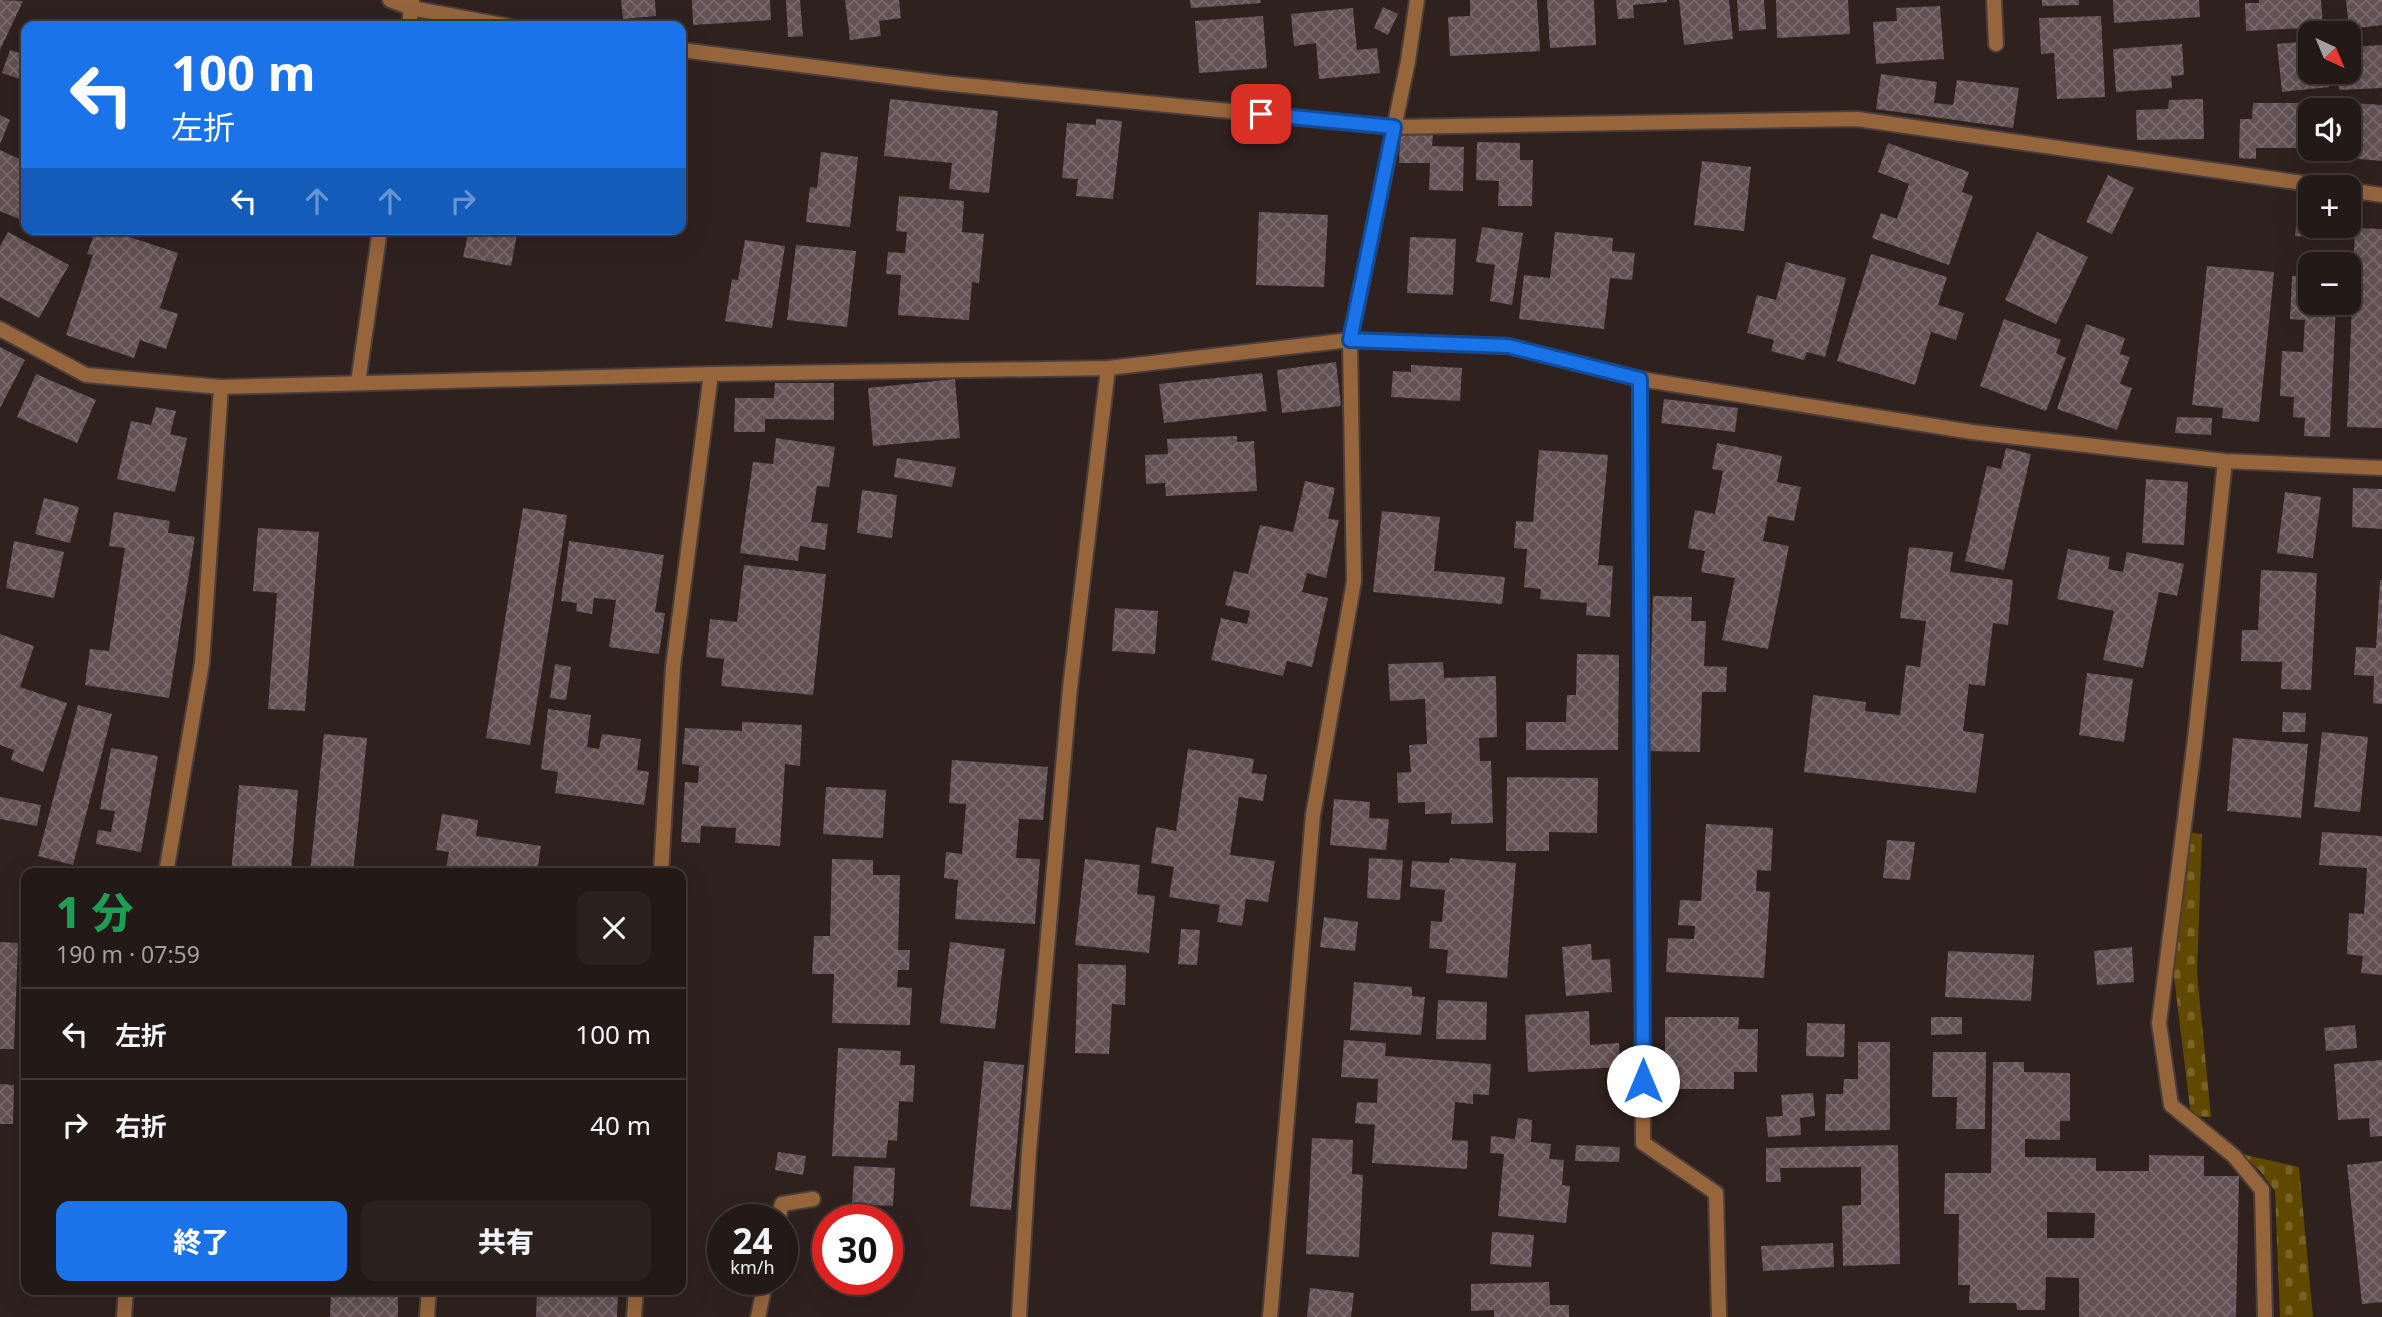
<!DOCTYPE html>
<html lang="ja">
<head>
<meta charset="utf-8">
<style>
  :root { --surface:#231916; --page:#2b221f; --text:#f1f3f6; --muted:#a3a0a1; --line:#403835; --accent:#1a73e8 }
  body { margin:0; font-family:"Noto Sans","Noto Sans JP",sans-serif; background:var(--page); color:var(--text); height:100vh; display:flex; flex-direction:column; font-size:26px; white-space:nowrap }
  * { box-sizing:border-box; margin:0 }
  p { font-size:23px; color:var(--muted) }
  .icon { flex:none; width:38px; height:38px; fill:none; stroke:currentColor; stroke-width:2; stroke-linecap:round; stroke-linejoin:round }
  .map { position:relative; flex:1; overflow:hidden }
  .panel { position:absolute; left:21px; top:868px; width:665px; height:427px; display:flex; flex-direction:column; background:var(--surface); border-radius:14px; box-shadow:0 7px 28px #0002,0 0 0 2px var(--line) }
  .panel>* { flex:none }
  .hud { position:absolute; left:21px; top:21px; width:665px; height:214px; border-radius:14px; box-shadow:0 7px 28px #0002,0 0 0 2px var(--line); background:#1a73e8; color:#fff; overflow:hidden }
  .needle { width:46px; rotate:136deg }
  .tools { position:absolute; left:2298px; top:21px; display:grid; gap:14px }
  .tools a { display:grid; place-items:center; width:63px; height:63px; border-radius:14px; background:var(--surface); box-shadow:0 7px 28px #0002,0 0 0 2px var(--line); font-size:35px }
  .speed { position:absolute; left:707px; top:1204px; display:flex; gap:14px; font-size:35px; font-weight:700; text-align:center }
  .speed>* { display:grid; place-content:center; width:91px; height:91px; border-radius:50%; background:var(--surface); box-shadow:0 7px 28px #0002,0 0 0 2px var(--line); line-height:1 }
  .speed small { font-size:18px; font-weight:400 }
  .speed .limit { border:10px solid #d22; background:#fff; color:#111 }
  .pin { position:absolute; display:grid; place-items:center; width:60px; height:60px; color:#fff; margin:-30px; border-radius:14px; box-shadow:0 4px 10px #0006 }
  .me { position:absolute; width:77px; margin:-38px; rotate:0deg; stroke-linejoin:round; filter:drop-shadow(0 0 5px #0008) }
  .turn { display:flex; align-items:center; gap:24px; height:147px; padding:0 35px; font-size:32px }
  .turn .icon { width:91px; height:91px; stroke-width:2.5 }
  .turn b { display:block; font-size:49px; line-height:60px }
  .lanes { display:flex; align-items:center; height:66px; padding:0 35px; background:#0003; justify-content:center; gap:35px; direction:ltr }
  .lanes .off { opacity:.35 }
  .round { display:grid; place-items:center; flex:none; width:74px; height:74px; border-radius:14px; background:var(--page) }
  .summary { display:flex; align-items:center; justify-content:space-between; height:119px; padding:0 35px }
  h1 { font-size:42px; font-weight:800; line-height:52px; color:#1e9e55 }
  .button { display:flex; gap:14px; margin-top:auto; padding:14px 35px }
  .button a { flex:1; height:80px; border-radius:14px; background:var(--accent); color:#fff; font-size:28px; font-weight:800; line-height:80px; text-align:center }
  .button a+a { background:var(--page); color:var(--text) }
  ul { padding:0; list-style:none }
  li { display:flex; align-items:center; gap:21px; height:91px; padding:0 35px; border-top:2px solid var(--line) }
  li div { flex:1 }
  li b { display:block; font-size:26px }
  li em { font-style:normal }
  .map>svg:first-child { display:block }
</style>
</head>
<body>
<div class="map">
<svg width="2382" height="1317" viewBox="0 0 2382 1317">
  <defs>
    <pattern id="cemetery-stones" width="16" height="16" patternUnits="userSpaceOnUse" patternTransform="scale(1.75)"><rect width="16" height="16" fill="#5f4800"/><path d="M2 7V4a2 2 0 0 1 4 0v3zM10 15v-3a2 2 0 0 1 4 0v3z" fill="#776325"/></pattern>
    <pattern id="building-cross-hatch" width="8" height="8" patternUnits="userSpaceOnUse" patternTransform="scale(1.75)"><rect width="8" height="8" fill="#625155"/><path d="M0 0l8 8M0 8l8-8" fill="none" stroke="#796a6d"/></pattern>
  </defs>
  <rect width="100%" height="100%" fill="#2f211e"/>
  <path fill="url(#cemetery-stones)" d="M2180 831 2202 834 2197 973 2211 1117 2191 1116 2174 977Z
    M2241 1154 2299 1167 2313 1317H2280L2275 1191 2260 1171Z"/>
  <path fill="url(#building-cross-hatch)" fill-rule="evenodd" d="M0 0 23 1 0 50Z
    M621 0H655L656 16 623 19Z
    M692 0H770L771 20 693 25Z
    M786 0H800L803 36 788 37Z
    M845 0H899L901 18 879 21 881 36 850 40Z
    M1190 0H1260L1261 3 1191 8Z
    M1470 0H1537L1540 51 1450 56 1448 17 1470 16Z
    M1547 0H1594L1596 45 1550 48Z
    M1616 0H1667V2L1633 5 1634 18 1618 19Z
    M1679 0H1729L1733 39 1684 45Z
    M1737 0H1764L1766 29 1739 31Z
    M1776 0H1848L1850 34 1777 38Z
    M2042 0H2079V5L2042 6Z
    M2113 0H2199L2200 17 2114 23Z
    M2259 0H2321L2323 27 2246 31 2245 3H2259Z
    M2346 0H2382V25L2349 29Z
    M1940 6 1944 59 1876 64 1873 22 1897 21 1896 8Z
    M1383 7 1398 14 1388 35 1374 28Z
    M1353 8 1357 50 1377 48 1380 73 1319 79 1316 43 1294 46 1291 14Z
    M1263 16 1267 68 1199 73 1195 21Z
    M2101 16 2105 97 2057 99 2054 53 2041 54 2039 18Z
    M2310 41V72H2327L2329 87 2282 92 2277 44Z
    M2182 44 2184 75 2171 76 2172 88 2116 92 2113 49Z
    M2382 45V88L2339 90 2338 72H2348V47Z
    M10 50 26 55V81L2 73Z
    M1881 74 1937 82 1934 103 1953 105 1957 80 2019 88 2013 128 1876 109Z
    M890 99 998 111 989 193 949 189 952 163 884 156Z
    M2203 99 2204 139 2137 140 2136 110 2168 109 2169 100Z
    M2253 103H2316V110H2310V148H2256V159L2239 158 2240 119H2252Z
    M2352 103 2382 105V161L2348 158Z
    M0 115 10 120 0 144Z
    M1096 119 1122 121 1113 199 1076 196 1078 179 1062 178 1067 123 1096 125Z
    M1400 134 1433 135 1432 146 1464 147 1463 191 1429 190 1430 163H1399Z
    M1477 142 1520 143V160H1533L1532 206H1498L1499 181 1476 180Z
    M1888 143 1969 172 1962 192 1973 196 1949 265 1872 238 1881 213 1897 219 1909 184 1878 172Z
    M0 150 26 162V222L0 211Z
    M821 152 858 157 850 227 806 222 810 187 817 188Z
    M1702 161 1751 167 1744 231 1694 225Z
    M2108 175 2134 188 2112 234 2086 222Z
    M899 196 964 201 962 232 984 234 979 283 972 282 969 320 898 315 901 275 886 274 888 252 905 253 907 232 896 231Z
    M2298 208 2310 209V226H2321L2320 238 2295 236Z
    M1259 212 1328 215 1324 287 1256 285Z
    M1482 227 1523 233 1512 305 1490 301 1495 265 1476 262Z
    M2355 228 2382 229V428L2347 427Z
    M96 229H105L178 253 160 308 178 314 166 349 140 340 134 358 66 335 93 255 87 254Z
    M469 229H518L511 266 463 257Z
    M8 232 69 265 39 318 0 297V246Z
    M1555 232 1613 238 1612 251 1635 253 1632 280 1610 278 1604 329 1519 319 1524 275 1550 278Z
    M2037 232 2088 257 2056 324 2005 300Z
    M1410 237 1456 239 1453 295 1407 293Z
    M745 240 785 246 772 328 725 321 732 279 738 280Z
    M796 245 856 251 847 327 787 320Z
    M1871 254 1947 277 1938 305 1964 313 1956 340 1931 332 1915 385 1837 361Z
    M1786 262 1846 278 1825 357 1807 352 1804 360 1771 351 1774 340 1747 333 1757 295 1776 300Z
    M2207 266 2274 272 2259 422 2222 418 2223 408 2192 405Z
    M2292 276H2310V303H2336L2330 437 2304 436 2305 418 2293 417 2294 397 2280 396 2282 351 2303 352 2305 320 2290 319Z
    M2004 319 2061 340 2056 353 2066 358 2046 411 1980 386Z
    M2086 324 2125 338 2120 354 2130 357 2120 384 2132 388 2117 430 2057 409Z
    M0 347 25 360 0 408Z
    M1336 362 1341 406 1282 413 1277 370Z
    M1411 365 1462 368 1460 401 1391 397 1393 371 1411 372Z
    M1262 373 1267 411 1164 423 1159 384Z
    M36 374 96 400 77 443 17 417Z
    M955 379 960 438 873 446 868 388Z
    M775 383H834V420L765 419V432H734L735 398H774Z
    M1664 399 1738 408 1735 432 1661 423Z
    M156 407 176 411 170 434 187 438 175 492 117 479 131 421 151 425Z
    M2177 417 2212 418 2211 435 2175 433Z
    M1237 436V442L1254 441 1257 491 1166 496 1165 483 1146 484 1145 455 1168 454 1167 439Z
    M776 438 835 447 829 487 817 486 811 522 828 524 825 550 800 546 798 561 740 553 753 462 773 464Z
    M1717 443 1782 456 1777 482 1801 487 1794 521 1768 516 1763 541 1789 546 1768 649 1722 640 1735 578 1701 572 1705 551 1688 548 1695 510 1715 514 1723 471 1712 469Z
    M2006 448 2031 454 2004 570 1965 561 1987 466 2001 469Z
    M1539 450 1608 455 1598 565 1613 566 1610 617 1586 615 1587 603 1540 599 1541 589 1524 587 1527 549 1514 548 1516 521 1533 522Z
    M897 458 956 467 952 487 894 477Z
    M2146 479 2188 482 2184 545 2142 543Z
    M1305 481 1335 488 1328 519 1339 520 1326 578 1307 573 1302 592 1328 598 1312 667 1287 661 1283 676 1211 660 1221 618 1247 624 1250 611 1225 605 1234 571 1248 574 1260 525 1293 532Z
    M2353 488 2382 489V529L2352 527Z
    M862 490 897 495 892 538 857 533Z
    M2285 492 2321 497 2313 558 2277 553Z
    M44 498 79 507 70 543 35 534Z
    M523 508 567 515 530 745 486 738Z
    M1382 511 1440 517 1434 571 1505 577 1502 604 1373 592Z
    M114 512 170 521 168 533 195 537 169 698 85 685 90 649 109 651 125 548 109 546Z
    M258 528 319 532 305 711 268 709 277 593 253 591Z
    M14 541 64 552 54 598 6 588Z
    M569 541 664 555 655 612 665 613 659 654 609 647 616 600 594 598 592 614 576 611 577 603 561 601Z
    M1909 547 1953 552 1950 572 2013 580 2008 625 1993 623 1985 686 1969 684 1963 731 1984 734 1976 793 1804 772 1813 695 1866 702 1865 711 1900 715 1906 665 1920 667 1926 621 1900 618Z
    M2068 549 2110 557 2108 569 2123 572 2127 552 2184 564 2177 596 2159 592 2143 668 2103 660 2114 611 2057 599Z
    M744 565 826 574 813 695 721 686 724 659 706 657 710 619 737 622Z
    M2261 570 2317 573 2311 690 2281 689 2282 662 2241 661 2242 630H2258Z
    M2380 580H2382V704L2373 703 2374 676 2354 675 2356 647 2376 648Z
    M1653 596 1692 597 1691 621H1706L1704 666 1727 667 1726 692H1702L1700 752 1648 751Z
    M1115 608 1158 611 1155 654 1112 651Z
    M0 634 34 646 20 687 67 703 43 772 11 760 14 750 0 745Z
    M1577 654 1619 655 1618 750H1526V722H1566L1567 695H1576Z
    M1443 662 1444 678 1496 676 1497 737 1479 738 1480 761H1491L1493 823 1451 824 1452 813 1425 814V802L1398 803 1397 773 1411 772 1409 745 1427 744 1425 699 1390 701 1388 664Z
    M555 664 571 667 566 700 550 698Z
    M2087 673 2133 679 2124 742 2079 735Z
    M78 705 112 714 73 865 38 856Z
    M548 709 591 715 587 747 599 749 602 734 641 739 637 770 649 772 644 805 555 793 558 772 541 769Z
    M2283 712 2306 713 2305 732H2282Z
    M742 722 802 725 800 766 785 764 780 846 735 843 736 828 701 826 700 843 681 842 685 782 698 783 699 766 682 764 685 728 742 731Z
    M2322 732 2368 737 2360 812 2314 807Z
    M324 734 367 738 353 873H310Z
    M2233 738 2308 744 2301 818 2227 811Z
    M111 748 158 756 141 852 96 844 98 830 111 832 115 811 100 809Z
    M1188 749 1254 759 1252 773 1267 775 1263 801 1239 797 1230 855 1275 861 1268 902 1246 899 1242 926 1217 922 1220 905 1169 897 1174 867 1151 863 1156 827 1176 831Z
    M952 760 1048 767 1043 820 1019 819 1016 858 1040 859 1035 924 955 919 958 880 944 878 946 852 962 854 966 804 949 803Z
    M1507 777 1598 778 1597 833 1549 832V851H1506Z
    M239 785 298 790 291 873H231Z
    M826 787 886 790 883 838 823 834Z
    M0 797 41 805 37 826 0 819Z
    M1334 799 1370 802 1369 818 1389 819 1386 850 1330 845Z
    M442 814 478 820 476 836 541 846 537 873 504 869 503 873H445L449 852 436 850Z
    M1706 824 1773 828 1771 871 1757 870 1756 891 1770 892 1764 978 1666 972 1668 938 1694 939 1695 926 1678 925 1680 900 1701 901Z
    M2322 832 2382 836V975L2361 973 2363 956 2347 954 2349 913 2364 914 2367 868 2319 865Z
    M1887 840 1915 842 1910 880 1883 878Z
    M1369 858 1403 860 1400 900 1367 898Z
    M1450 858 1516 863 1507 978 1446 973 1448 950 1429 948 1431 921 1442 922 1445 890 1410 887 1412 861 1449 863Z
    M832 859 873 860V875H900L898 950H910L909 970H898L897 987 912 988 910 1025 832 1023 834 974H812L814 936H830Z
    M1085 859 1140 865 1137 894 1155 896 1149 953 1075 945Z
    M1324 917 1358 922 1355 951 1320 947Z
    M1181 929 1200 930 1197 965 1178 964Z
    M0 942 18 943 14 1049H0Z
    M950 942 1005 949 995 1029 940 1023Z
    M1591 944 1592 960 1610 959 1612 992 1566 996 1562 947Z
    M2132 947 2134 982 2097 985 2094 951Z
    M1948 951 2034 955 2031 1001 1945 997Z
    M1078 964 1126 965 1125 1005 1112 1004 1109 1054 1075 1053Z
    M1354 982 1412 987V996L1425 997 1421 1035 1350 1030Z
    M1438 1000 1487 1002 1486 1040 1436 1039Z
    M1589 1011 1590 1045 1619 1043 1620 1067 1528 1072 1525 1015Z
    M1665 1017H1739L1738 1029H1758L1757 1072H1734V1089H1665Z
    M1931 1017H1962V1034L1931 1035Z
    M1807 1023 1845 1024 1844 1057 1806 1056Z
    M2355 1025 2357 1048 2326 1051 2324 1028Z
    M1344 1040 1386 1043 1385 1056 1491 1064 1489 1095 1473 1094V1104L1455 1102 1452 1140 1468 1141 1467 1169 1372 1163 1375 1125 1355 1123 1357 1102 1377 1103 1378 1079 1341 1077Z
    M1858 1042H1890V1130L1825 1131 1826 1094H1843L1844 1079H1858Z
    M838 1048 901 1051 900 1065H915L913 1102 899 1101 897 1141 888 1140 886 1158 832 1156Z
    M1933 1052H1986L1985 1129H1956L1957 1097H1932Z
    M2382 1060V1136L2370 1137 2369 1118 2338 1120 2334 1064Z
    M984 1061 1024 1065 1011 1210 970 1206Z
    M1993 1062H2024V1072L2070 1073V1121H2060V1140L2025 1139V1157L2096 1158V1171H2149V1155L2204 1156V1176H2239L2236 1317H2079V1278L2046 1277 2045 1310H2017L2016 1303H1969L1970 1285H1958L1959 1214H1944L1945 1173H1991ZM2047 1212 2095 1213 2094 1238H2047Z
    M0 1084 14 1085 13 1124H0Z
    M1813 1093 1815 1116 1800 1118 1801 1135 1768 1137 1766 1117 1783 1116 1781 1095Z
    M1518 1118 1532 1120 1531 1142 1551 1144 1549 1159 1564 1160 1562 1185 1570 1186 1566 1223 1498 1216 1504 1154 1490 1153 1491 1136 1515 1139Z
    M1312 1138 1353 1140 1352 1174 1363 1175 1359 1257 1306 1254Z
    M1576 1145 1620 1147 1619 1162 1575 1161Z
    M1898 1145 1900 1264 1843 1266 1842 1206 1861 1205V1167L1780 1168 1781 1182H1766V1148Z
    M778 1152 806 1156 803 1175 775 1170Z
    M2382 1161V1302L2362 1304 2347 1165Z
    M854 1166 895 1168 893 1206 852 1204Z
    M1492 1232 1534 1235 1531 1267 1490 1264Z
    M1833 1243 1834 1267 1763 1271 1761 1246Z
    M1549 1282 1550 1305H1569V1317H1494V1310L1471 1311V1284Z
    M1310 1288 1354 1293 1351 1317H1307Z
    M331 1290H398V1317H330Z
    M537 1290H618L617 1317H536Z"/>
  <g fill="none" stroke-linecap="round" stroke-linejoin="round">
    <g stroke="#4b3d3a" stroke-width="18">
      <path id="service" d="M778 1220 782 1204 813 1199
        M427 1317 429 1290
        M758 1317 766 1279"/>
    </g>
    <g stroke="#4b3d3a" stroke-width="18">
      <path id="minor" d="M390 0 411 8 508 26
        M1994 0 1996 44
        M409 26 412 0
        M681 50 942 83 1394 127 1857 119 2331 187
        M2348 190 2382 195
        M0 329 86 375 221 387 711 374 1108 368 1350 340 1508 346 1640 379 1972 432 2225 461 2382 468
        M1640 379 1643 1143 1716 1193 1719 1317
        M358 383 380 229
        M2225 461 2195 739 2159 1023 2171 1105 2234 1156 2262 1190 2265 1317
        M166 873 202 663 221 387
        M661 873 673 667 711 374
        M124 1317 126 1290
        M634 1317 636 1290
        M1019 1317 1029 1151 1070 688 1108 368
        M1270 1317 1313 815 1354 581 1350 340 1408 61 1417 0"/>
    </g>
    <use href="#service" stroke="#96653c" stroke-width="14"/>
    <use href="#minor" stroke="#96653c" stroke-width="14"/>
  </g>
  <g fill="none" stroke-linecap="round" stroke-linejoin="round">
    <g stroke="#114b97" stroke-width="18">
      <path id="route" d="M1261 114 1394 127 1350 340 1508 346 1640 379 1643 1081"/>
    </g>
    <use href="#route" stroke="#1a73e8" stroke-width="12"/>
  </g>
</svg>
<div class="tools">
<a><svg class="needle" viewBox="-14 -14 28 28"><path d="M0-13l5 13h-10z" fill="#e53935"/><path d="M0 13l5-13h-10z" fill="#a3a0a1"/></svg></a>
<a><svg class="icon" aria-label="sound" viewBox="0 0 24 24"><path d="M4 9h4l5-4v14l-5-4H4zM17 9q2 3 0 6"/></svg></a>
<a>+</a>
<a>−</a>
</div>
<div class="speed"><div>24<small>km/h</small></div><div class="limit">30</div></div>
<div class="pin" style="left:1261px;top:114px;background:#d93025"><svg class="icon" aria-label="arrive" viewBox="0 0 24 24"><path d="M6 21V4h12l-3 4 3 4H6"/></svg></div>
<svg class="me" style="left:1643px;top:1081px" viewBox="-20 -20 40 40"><circle r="19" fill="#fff"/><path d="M0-13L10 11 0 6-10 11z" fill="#1a73e8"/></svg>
<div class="hud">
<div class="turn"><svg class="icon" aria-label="left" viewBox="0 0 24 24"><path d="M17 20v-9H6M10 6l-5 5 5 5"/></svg><div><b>100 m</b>左折</div></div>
<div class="lanes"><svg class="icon" aria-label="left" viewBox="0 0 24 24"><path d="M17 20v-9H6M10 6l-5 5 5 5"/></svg><svg class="icon off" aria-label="ahead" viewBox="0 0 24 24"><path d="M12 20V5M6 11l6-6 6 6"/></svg><svg class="icon off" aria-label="ahead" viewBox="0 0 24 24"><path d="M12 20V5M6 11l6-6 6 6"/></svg><svg class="icon off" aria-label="right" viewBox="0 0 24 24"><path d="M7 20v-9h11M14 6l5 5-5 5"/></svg></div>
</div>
<section class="panel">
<div class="summary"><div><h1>1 分</h1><p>190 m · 07:59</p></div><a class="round"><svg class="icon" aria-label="close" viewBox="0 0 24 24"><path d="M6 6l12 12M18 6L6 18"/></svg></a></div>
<ul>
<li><svg class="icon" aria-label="left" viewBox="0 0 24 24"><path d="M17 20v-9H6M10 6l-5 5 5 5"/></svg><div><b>左折</b></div><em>100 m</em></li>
<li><svg class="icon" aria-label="right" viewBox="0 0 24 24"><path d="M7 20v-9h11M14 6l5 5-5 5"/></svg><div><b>右折</b></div><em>40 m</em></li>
</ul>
<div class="button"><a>終了</a><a>共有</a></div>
</section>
</div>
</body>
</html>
